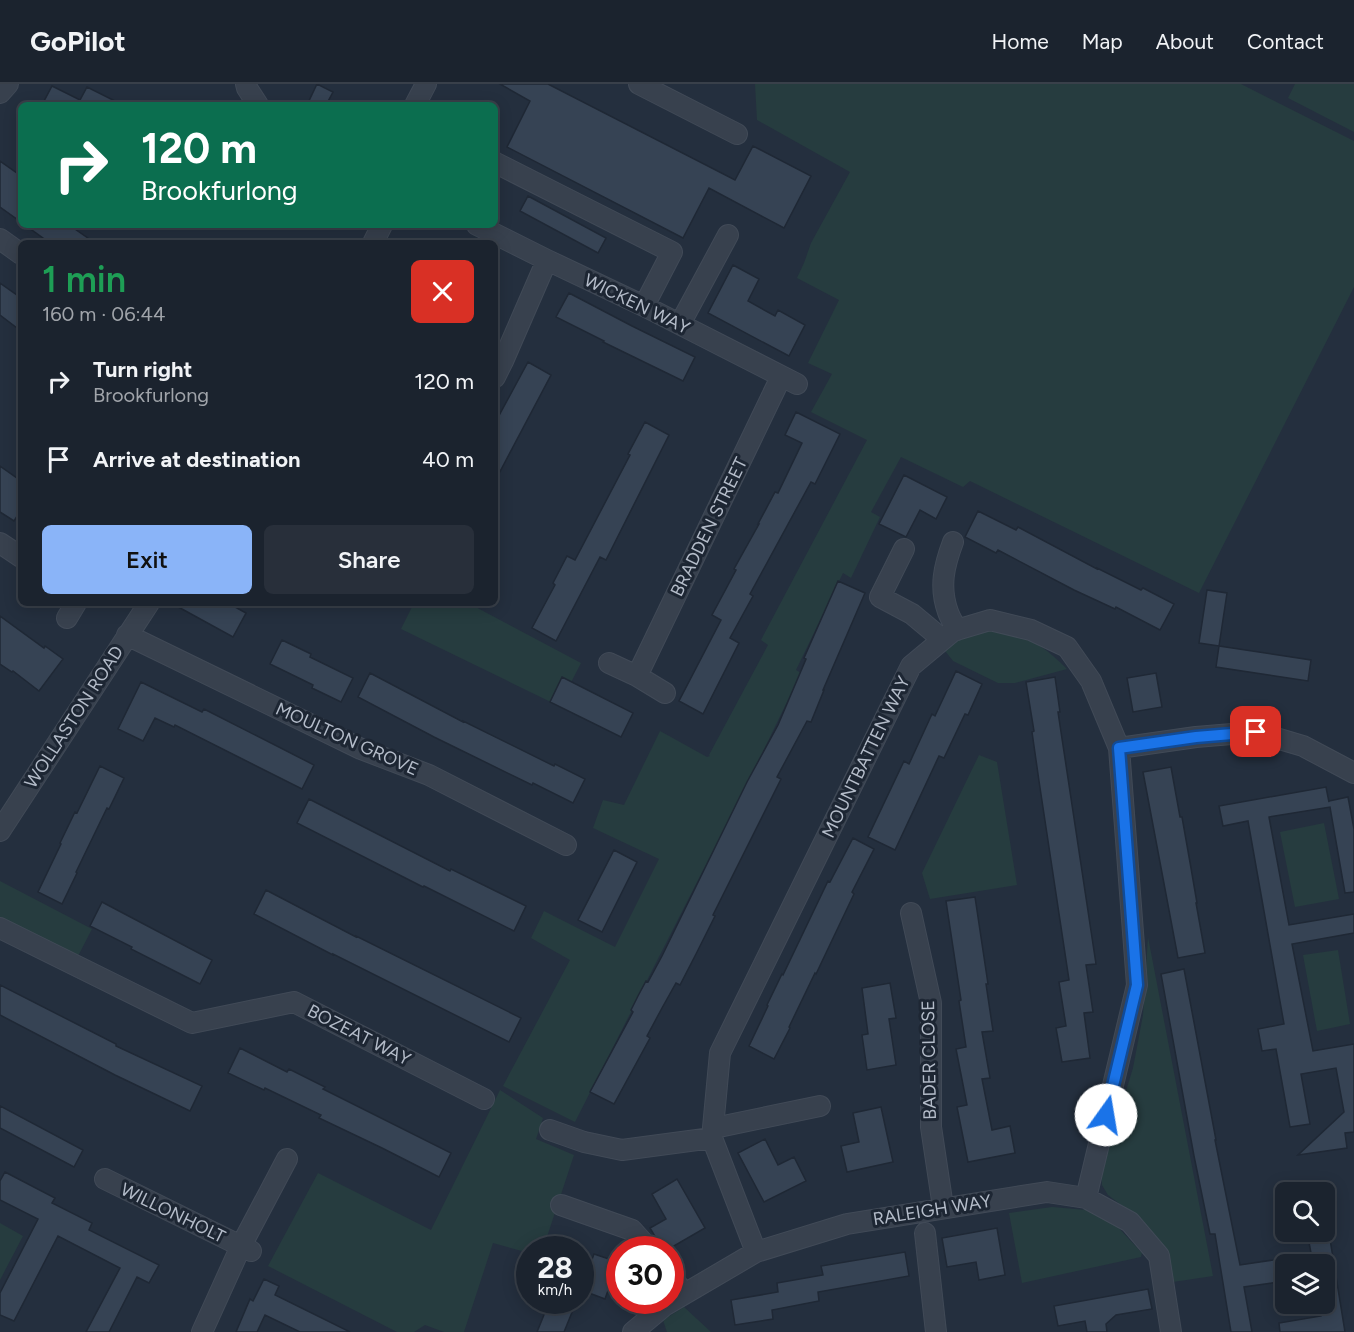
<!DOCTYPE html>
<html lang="en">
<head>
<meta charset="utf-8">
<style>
  :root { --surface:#1b232e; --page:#282f3a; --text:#f1f3f6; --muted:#a0a4aa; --line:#39404a; --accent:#8ab4f8 }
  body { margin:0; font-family:Figtree,sans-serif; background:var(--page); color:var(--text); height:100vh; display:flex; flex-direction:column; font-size:22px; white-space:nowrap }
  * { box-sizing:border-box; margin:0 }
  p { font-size:20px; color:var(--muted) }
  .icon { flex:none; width:33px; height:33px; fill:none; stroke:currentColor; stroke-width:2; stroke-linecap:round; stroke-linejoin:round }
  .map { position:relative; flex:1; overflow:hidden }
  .details { position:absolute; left:18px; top:156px; width:480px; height:366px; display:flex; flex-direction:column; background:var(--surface); border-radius:9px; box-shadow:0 3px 15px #0003,0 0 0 2px var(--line) }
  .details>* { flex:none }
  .guide { position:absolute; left:18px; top:18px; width:480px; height:126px; border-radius:9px; box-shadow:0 3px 15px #0003,0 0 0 2px var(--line); background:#0b6e4f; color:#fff; overflow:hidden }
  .buttons { position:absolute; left:1275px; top:1098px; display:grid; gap:12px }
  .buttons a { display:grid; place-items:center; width:60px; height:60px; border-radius:9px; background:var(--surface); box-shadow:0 3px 15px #0003,0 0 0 2px var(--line); font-size:30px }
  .speed { position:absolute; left:516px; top:1152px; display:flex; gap:12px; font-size:30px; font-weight:700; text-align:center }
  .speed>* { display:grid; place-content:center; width:78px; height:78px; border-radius:50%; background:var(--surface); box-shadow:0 3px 15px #0003,0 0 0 2px var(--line); line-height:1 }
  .speed small { font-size:15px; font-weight:400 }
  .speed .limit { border:9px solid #d22; background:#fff; color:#111 }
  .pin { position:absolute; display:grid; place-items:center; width:51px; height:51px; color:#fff; margin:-26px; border-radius:12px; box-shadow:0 3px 9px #0006 }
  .me { position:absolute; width:66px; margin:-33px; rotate:13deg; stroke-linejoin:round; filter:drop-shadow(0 0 4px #0008) }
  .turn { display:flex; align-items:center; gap:21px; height:126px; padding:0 24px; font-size:27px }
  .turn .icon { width:78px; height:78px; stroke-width:2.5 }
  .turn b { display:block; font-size:42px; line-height:51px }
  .round { display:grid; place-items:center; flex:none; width:63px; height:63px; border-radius:9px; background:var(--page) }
  .overview { display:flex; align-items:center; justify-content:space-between; height:102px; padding:0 24px }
  h1 { font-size:36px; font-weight:600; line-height:45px; color:#1e9e55 }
  .button { display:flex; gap:12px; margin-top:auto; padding:12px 24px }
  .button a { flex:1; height:69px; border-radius:9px; background:var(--accent); color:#111; font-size:24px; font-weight:600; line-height:69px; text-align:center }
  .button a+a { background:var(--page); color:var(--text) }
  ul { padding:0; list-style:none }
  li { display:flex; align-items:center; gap:18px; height:78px; padding:0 24px }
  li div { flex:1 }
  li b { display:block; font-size:22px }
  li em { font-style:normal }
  header { display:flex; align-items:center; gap:36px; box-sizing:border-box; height:84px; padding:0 30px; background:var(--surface); border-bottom:2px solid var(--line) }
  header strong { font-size:28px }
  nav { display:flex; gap:33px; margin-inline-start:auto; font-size:21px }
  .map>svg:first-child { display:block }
</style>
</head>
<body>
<header>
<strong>GoPilot</strong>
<nav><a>Home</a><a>Map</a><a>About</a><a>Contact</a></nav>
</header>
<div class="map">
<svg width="1354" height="1248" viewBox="0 0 1354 1248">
  <rect width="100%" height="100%" fill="#242f3e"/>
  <path fill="#263c3f" d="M755 0H1241L1354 57V203L1199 509 970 397 963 403 901 373 871 428 880 433 851 494 843 489 796 586 801 589 754 686 575 1038 503 1002 570 876 531 854 544 827 615 863 659 775 593 744 603 716 624 721 660 647 707 673 710 672 709 671 768 561 761 556 867 356 811 328 832 290 808 279 839 216 797 194 804 179 811 159 850 88 757 36Z
    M1295 0H1354V48L1288 14Z
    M414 519H468L581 579 559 622 401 545Z
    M984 545C1023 549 1039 557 1067 585L1015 599H998L953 577 942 563 956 553Z
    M979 671 997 678 1017 801 930 815 922 789Z
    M1324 739 1339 815 1295 823 1280 748Z
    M0 797 92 845 76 876 0 837Z
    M1148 853 1213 1192 1173 1198 1168 1175 1157 1154 1133 1130 1108 1111 1102 1101 1101 1088 1133 984 1143 931Z
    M1338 866 1350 940 1317 947 1303 871Z
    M500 1006 543 1034 536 1055 574 1071 543 1165 530 1166 529 1169 493 1159 464 1248H444L425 1241 414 1248H397L268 1182 318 1089 431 1146Z
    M1052 1123 1087 1126 1115 1140 1142 1169 1141 1173 1022 1199 1009 1129Z
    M0 1139 23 1152 0 1196Z
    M684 1223 711 1248H667L663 1236Z"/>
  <path fill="#364354" stroke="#1f2835" stroke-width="1.5" d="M317 0 333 8 326 21H307Z
    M500 0H548L735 96 753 62 811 92 784 144 709 104 683 154 507 63 530 17Z
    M52 2 80 16 87 3 123 21H42Z
    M0 77 21 92V138L0 123Z
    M528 112 606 154 598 169 520 127Z
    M25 141H69L95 159H50Z
    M733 181 759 195 748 217 775 232 778 226 805 241 789 272 708 229Z
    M0 199 21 214V247L0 231Z
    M569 209 632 242 695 273 683 297 603 258 604 257 556 233Z
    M528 278 551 291 495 397V339Z
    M796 328 840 350 815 400 811 398 750 510 753 512 730 554 739 559 703 630 679 617 721 536 712 531 736 486 734 485 759 440H758L775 408 778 409 802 359 785 351Z
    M645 338 669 351 606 476 600 473 556 557 532 544 555 501 553 499 567 472 575 476 630 371 628 370Z
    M0 382 21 397V426L14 437 0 428Z
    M904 391 947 413 936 435 920 426 906 453 879 440Z
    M978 427 1016 446 1018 443 1097 485V484L1141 506 1143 504 1174 520 1160 546 1116 523 1115 525 1074 506 998 466 996 469 965 453Z
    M838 497 865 509 823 606H824L811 638 807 637 777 693 781 695 713 831 715 832 696 870 680 901 676 899 662 924 647 952 650 954 614 1020 590 1008 633 928 631 926 638 912 646 897 648 898 662 872 747 698 778 641 806 575 804 574Z
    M1207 506 1227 509 1219 562 1199 559Z
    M171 519H228L246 529 233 553Z
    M0 532 44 564 45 562 63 575 39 607 13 587 12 588 0 580Z
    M282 556 311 570 310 573 353 594 341 618 312 604 313 601 270 580Z
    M1219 562 1311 576 1308 597 1216 583Z
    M956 587 982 600 968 631 965 630 944 674 939 672 895 766 868 753 904 677 909 680 932 630 935 632Z
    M370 589 463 638V637L554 682 555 680 585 695 573 719 533 699 532 701 434 653 358 613Z
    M1156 589 1162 623 1133 628 1127 594Z
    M562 593 633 629 621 653 550 618Z
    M1055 593 1060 628H1058L1096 880 1086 881 1093 928 1084 929 1090 974 1062 978 1056 944 1066 942 1059 898 1069 896 1039 697 1032 648 1034 647 1026 598Z
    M141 598 202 628 204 625 314 681 302 705 175 641 174 643 155 634 143 657 118 645Z
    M100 682 124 694 109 725 107 724 76 788 77 789 62 820 38 808 61 760 60 759 75 728 77 729Z
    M1171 683 1180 733H1182L1191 784 1197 819H1196L1205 869 1178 874 1143 688Z
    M1326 703 1329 718V717L1348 713 1354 745V808L1345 809 1330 723 1269 733 1289 841 1354 830V849L1292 860 1313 967 1354 960V1048L1345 1049 1347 1064 1298 1071 1344 1028 1336 984 1301 990 1310 1040 1290 1043 1276 965 1262 967 1258 945 1284 940 1248 737 1223 742 1219 722Z
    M309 715 450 787 451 785 526 822 514 847 424 802 423 803 297 739Z
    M853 754 874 765 852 808 854 810 816 890 815 889 789 943 790 944 774 975 749 962 768 922 767 921 782 890 783 891 828 797 830 798Z
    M614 766 637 778 602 848 578 836Z
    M266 806 356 853V852L521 934 509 958 333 870V871L254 830Z
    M975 813 988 900H986L993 947 982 948 990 994 982 995 992 1046 1010 1042 1015 1069 968 1078 957 1023 967 1021 956 965 966 963 959 917 961 916 946 817Z
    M102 818 212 876 200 900 131 865 132 863 90 842Z
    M1184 885 1216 1056H1215L1240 1181 1286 1174V1197L1244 1203 1252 1248H1231L1215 1150H1210L1194 1072 1161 890Z
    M890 899 896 934 889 935 896 981 867 986 862 951 868 950 862 904Z
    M0 901 116 960V962L202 1002 190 1027 115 991 0 931Z
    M240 964 287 988 289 985 325 1003 323 1005 451 1069 439 1093 382 1064 319 1034 321 1031 265 1004 264 1006 228 989Z
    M0 1022 83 1066 74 1083 0 1044Z
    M881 1023 893 1078 847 1088 841 1062 859 1058 853 1029Z
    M765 1055 778 1081 794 1073 806 1097 764 1118 738 1069Z
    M5 1088 55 1114 52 1119 92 1139 89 1146 159 1181 149 1199 137 1193 109 1248H86L120 1184 58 1152 14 1237 0 1231V1209L38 1135 0 1116V1097Z
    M677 1095 705 1144 667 1166H663L650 1144 666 1135 652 1110Z
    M997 1144 1005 1191 979 1196 976 1178 947 1183 942 1154Z
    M1329 1149 1345 1248H1280L1279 1239 1321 1232 1319 1220H1324V1180H1313L1308 1153Z
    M905 1168 909 1192 818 1208 819 1217 772 1226 773 1235 735 1241 731 1216 778 1208 777 1199 823 1191 821 1182Z
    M594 1170 618 1178 605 1215 581 1206Z
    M264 1195 279 1202 275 1211 350 1248H300L265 1231 257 1248H236L250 1215 253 1217Z
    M1148 1205 1152 1225 1116 1231 1106 1240 1107 1248H1087L1085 1237 1058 1242 1054 1222Z
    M550 1216H577L564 1248H537Z"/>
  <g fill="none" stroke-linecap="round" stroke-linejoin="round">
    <g stroke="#414a57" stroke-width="22">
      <path id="minor" d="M246 0 247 4 258 21
        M639 0 737 50
        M0 9 8 0
        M415 21 426 0
        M495 82 496 79 672 168 644 222
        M477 141 547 176 644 222 797 300
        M0 155 21 170
        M373 159 382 141
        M680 240 728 151
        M495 293 503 277 547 176
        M953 458C944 482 939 503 948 528 950 534 954 540 957 546
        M0 459 21 473
        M904 465 880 513 912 530 942 555
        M67 534 76 519
        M127 551 361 665 429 691 566 761
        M609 579 637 592 665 609
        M637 592 781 293
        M1119 664 1196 653 1256 648 1303 662 1354 689
        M0 747 149 519
        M911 829 931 919V1043L943 1123
        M0 844 192 939 294 918 484 1015
        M714 1044 820 1022
        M550 1046 584 1058 622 1066 712 1054
        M105 1095 251 1167
        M561 1121 632 1146 650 1166
        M925 1149 936 1248
        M756 1168 712 1054 720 969 911 582 953 547 990 536 1031 546 1067 563 1091 597 1119 664 1137 901 1086 1114
        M670 1190 684 1210
        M202 1248 241 1162 287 1075
        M633 1248 664 1222 756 1168 847 1140 1047 1108 1086 1114 1130 1138 1159 1172 1171 1248"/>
    </g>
    <use href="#minor" stroke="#38414e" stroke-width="20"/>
  </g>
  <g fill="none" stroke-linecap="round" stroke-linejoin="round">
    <g stroke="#114b97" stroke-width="15">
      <path id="route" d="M1106 1031 1137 901 1119 664 1196 653 1256 648"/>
    </g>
    <use href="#route" stroke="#1a73e8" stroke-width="10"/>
  </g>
  <g text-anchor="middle" stroke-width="6" stroke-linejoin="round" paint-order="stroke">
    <g font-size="18" fill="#b4bcc9" stroke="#1d2633">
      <text transform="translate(637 220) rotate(26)" y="6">WICKEN WAY</text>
      <text transform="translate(709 443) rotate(-64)" y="6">BRADDEN STREET</text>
      <text transform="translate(74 633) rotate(-57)" y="6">WOLLASTON ROAD</text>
      <text transform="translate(347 655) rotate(24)" y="6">MOULTON GROVE</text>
      <text transform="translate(866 673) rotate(-64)" y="6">MOUNTBATTEN WAY</text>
      <text transform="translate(359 951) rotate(27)" y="6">BOZEAT WAY</text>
      <text transform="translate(929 976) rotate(-91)" y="6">BADER CLOSE</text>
      <text transform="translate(932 1126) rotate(-9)" y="6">RALEIGH WAY</text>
      <text transform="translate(173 1129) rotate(26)" y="6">WILLONHOLT</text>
    </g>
  </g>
</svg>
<div class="buttons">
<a><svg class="icon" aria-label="search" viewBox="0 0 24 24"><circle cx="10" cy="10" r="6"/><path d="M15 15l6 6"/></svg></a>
<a><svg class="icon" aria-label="layers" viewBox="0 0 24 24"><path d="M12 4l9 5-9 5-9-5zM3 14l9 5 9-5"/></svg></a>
</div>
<div class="speed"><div>28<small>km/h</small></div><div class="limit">30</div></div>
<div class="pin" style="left:1256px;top:648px;background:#d93025"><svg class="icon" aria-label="arrive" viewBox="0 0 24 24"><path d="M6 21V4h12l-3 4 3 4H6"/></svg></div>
<svg class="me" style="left:1106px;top:1031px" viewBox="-20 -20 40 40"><circle r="19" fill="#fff"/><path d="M0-13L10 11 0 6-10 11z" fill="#1a73e8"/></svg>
<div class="guide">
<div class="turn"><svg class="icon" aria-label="right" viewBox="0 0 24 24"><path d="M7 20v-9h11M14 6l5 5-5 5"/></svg><div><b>120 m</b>Brookfurlong</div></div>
</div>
<section class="details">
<div class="overview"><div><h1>1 min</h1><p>160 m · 06:44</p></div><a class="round" style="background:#d93025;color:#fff"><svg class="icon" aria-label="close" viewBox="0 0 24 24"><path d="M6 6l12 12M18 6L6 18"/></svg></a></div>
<ul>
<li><svg class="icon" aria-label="right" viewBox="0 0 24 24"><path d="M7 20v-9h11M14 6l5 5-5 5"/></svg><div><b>Turn right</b><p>Brookfurlong</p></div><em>120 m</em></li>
<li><svg class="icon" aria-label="arrive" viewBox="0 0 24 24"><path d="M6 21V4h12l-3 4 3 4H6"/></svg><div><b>Arrive at destination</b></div><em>40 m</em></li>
</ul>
<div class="button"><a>Exit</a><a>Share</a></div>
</section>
</div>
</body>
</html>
